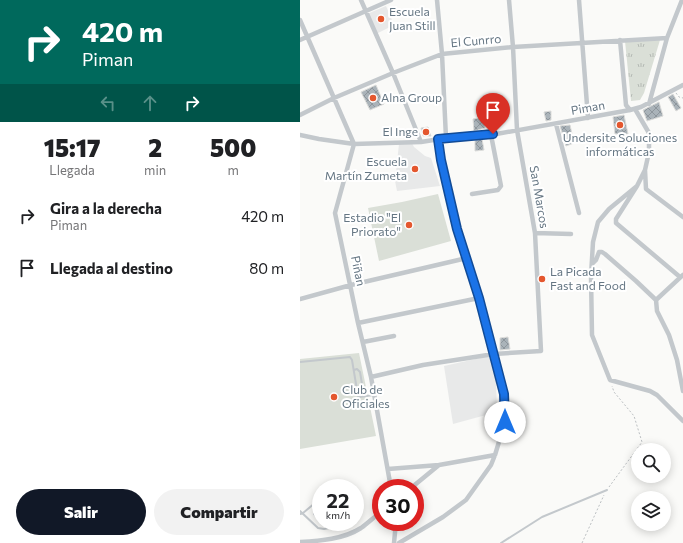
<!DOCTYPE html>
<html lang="es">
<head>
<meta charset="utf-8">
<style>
  :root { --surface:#fff; --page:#f2f2f2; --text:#202124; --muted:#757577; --accent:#111827 }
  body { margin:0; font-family:Commissioner,sans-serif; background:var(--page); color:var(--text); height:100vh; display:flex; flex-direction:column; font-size:15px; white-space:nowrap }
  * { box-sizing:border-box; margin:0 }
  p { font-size:13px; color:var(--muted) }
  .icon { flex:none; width:22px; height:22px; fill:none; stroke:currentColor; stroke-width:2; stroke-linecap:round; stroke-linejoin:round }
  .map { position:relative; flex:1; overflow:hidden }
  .panel { display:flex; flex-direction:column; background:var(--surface); width:300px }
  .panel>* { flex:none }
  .hud { background:#00695c; color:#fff; overflow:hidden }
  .fabs { position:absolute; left:331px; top:443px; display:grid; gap:8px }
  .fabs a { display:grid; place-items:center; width:40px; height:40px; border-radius:50%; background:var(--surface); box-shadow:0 2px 10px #0003; font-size:20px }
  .speed { position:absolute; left:12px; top:479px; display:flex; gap:8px; font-size:20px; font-weight:700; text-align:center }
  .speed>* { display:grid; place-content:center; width:52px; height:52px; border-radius:50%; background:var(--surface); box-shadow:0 2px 10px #0003; line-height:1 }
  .speed small { font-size:10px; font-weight:400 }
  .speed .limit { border:6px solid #d22; background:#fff; color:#111 }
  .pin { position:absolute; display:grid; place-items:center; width:34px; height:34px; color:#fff; margin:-41px -17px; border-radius:50% 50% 50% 0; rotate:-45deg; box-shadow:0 0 4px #0007 }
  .pin .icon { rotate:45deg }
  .me { position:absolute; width:44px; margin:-22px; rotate:0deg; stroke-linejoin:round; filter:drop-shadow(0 0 3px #0008) }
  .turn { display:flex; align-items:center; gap:14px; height:84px; padding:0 16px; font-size:18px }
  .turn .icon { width:52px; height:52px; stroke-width:2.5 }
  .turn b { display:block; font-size:28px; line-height:34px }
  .lanes { display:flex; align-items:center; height:38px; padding:0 16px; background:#0003; justify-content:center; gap:20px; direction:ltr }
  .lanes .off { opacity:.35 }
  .eta { display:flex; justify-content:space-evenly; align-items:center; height:68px; text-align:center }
  .eta b { font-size:24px; font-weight:800; line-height:28px }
  .primary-button { display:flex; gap:8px; margin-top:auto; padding:8px 16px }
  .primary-button a { flex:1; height:46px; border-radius:24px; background:var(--accent); color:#fff; font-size:16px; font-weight:800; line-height:46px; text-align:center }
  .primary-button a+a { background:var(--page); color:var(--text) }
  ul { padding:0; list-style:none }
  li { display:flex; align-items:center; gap:12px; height:52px; padding:0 16px }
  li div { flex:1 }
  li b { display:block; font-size:15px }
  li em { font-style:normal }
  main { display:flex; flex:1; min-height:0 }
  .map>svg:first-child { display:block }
</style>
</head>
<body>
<main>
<section class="panel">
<div class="hud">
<div class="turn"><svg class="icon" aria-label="right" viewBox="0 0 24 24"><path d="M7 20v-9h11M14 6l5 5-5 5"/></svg><div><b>420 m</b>Piman</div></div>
<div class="lanes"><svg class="icon off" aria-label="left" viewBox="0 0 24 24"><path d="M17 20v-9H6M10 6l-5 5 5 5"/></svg><svg class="icon off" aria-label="ahead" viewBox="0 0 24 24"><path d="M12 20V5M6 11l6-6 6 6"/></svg><svg class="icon" aria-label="right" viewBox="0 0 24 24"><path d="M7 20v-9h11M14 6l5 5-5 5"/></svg></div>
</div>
<div class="eta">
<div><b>15:17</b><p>Llegada</p></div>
<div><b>2</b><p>min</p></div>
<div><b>500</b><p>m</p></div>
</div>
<ul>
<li><svg class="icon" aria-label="right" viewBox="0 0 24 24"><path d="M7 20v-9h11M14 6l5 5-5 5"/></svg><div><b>Gira a la derecha</b><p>Piman</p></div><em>420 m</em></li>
<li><svg class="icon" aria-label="arrive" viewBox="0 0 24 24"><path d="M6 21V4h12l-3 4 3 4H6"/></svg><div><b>Llegada al destino</b></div><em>80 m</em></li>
</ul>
<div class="primary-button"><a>Salir</a><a>Compartir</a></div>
</section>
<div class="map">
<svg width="383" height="543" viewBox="0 0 383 543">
  <defs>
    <pattern id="grass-tufts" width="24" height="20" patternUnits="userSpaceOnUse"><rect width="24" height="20" fill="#dadfd7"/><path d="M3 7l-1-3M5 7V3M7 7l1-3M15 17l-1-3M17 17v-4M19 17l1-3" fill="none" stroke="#b4b9b4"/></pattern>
    <pattern id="building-cross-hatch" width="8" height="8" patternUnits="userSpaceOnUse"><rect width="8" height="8" fill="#aab3b9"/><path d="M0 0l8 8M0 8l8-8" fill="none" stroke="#8e969c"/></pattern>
  </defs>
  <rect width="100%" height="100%" fill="#fafaf8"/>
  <path fill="#e8e9e9" d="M86 6 94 25 76 34 67 14Z
    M112 143 114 147 125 156 131 158 140 186 97 191 95 181 99 144Z
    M189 356 196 379 197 412 153 424 144 366Z"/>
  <path fill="url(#grass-tufts)" d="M360 40 344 93 340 100 331 101 325 41Z"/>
  <path fill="#dadfd7" d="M138 194 151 241 79 261 68 208 102 202Z
    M59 353 76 436 0 449V359Z"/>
  <path fill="url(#building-cross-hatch)" stroke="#dcdcda" d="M76 85 84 104 70 110 61 92Z
    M373 94 381 108 376 111 368 97Z
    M359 102 363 116 347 121 343 110Z
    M251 111V120L246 121 244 112Z
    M324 115 328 134H315L313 117Z
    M185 117V128L174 131 173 119Z
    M270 125 274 143 266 146 260 126Z
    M128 127 131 136H123L121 128Z
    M182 139 184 150 175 151V140Z
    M208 337 210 349 200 350V338Z"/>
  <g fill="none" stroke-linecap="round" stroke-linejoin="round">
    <path stroke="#bbbfc2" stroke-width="1" stroke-dasharray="2 2" stroke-linecap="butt" d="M376 93 379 97 383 98
      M309 487 342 442 334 416 314 392 312 386
      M282 543 304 495"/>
    <path stroke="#c3c8cc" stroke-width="2" d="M0 362 50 357 52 360 58 396 59 397 74 395
      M54 370 57 369 60 372 63 390
      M32 488 35 486
      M0 511 18 528 24 529 45 525
      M0 514 3 513 21 498
      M14 514 21 521
      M22 522 27 528
      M201 543 242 517 307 490"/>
    <path stroke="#c3c8cc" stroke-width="4.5" d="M61 0 93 73 121 142
      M137 0 142 54 146 138
      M279 0 288 118
      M0 20 54 144 35 213 58 323 71 377 91 488
      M0 40 91 0
      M320 40 326 105 330 110
      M349 104 367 38 382 0
      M335 109 349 133V152L345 170 346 189 383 217
      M0 115 34 98 93 73 142 54 213 47 367 38
      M256 124 279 213
      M0 135 19 139 54 144 121 142 146 138 191 135 330 110 341 107 383 85
      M345 170 337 186 316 219V223L380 277
      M337 186 309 209 298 222 293 242 291 276 292 335 310 380 350 391 357 395 383 421
      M172 194 198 190 201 186 191 135
      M235 233 271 234
      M292 264 296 260 299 252H302L305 254 336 281 356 300
      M383 275 356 300 357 311 369 335 377 360 383 391
      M0 299 51 285 167 258
      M58 323 179 298
      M63 342 94 336
      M71 377 123 365 194 354 241 351 235 233 217 130 213 47 209 0
      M88 469 139 465
      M111 488 139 465 195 455
      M0 542C20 541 44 539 61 528 68 523 74 517 81 512
      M94 543 96 522
      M99 543 143 517 166 500 191 465 195 455 205 422 204 394 179 298 157 229 141 160 138 139"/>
  </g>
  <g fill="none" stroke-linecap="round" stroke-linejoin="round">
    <g stroke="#114b97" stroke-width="10">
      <path id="route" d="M193 134 138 139 141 160 157 229 179 298 204 394 205 422"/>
    </g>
    <use href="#route" stroke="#1a73e8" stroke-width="7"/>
  </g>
  <g fill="#e4572e" stroke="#fff" stroke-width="1.5">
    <circle cx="81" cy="19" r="4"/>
    <circle cx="73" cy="98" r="4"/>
    <circle cx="320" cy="125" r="4"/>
    <circle cx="126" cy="132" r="4"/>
    <circle cx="115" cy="169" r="4"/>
    <circle cx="109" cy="225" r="4"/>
    <circle cx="242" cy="279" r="4"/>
    <circle cx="34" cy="397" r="4"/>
  </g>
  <g text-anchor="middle" stroke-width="4" stroke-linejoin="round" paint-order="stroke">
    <g font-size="12" fill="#657683" stroke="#fff" text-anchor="start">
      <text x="89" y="16">Escuela<tspan x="89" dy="14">Juan Still</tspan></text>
      <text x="81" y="102">Alna Group</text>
      <text x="118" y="136" text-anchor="end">El Inge</text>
      <text x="320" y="142" text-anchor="middle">Undersite Soluciones<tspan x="320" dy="14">informáticas</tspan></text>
      <text x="107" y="166" text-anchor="end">Escuela<tspan x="107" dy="14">Martín Zumeta</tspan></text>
      <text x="101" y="222" text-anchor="end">Estadio "El<tspan x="101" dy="14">Priorato"</tspan></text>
      <text x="250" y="276">La Picada<tspan x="250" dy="14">Fast and Food</tspan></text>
      <text x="42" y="394">Club de<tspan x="42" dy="14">Oficiales</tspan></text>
    </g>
    <g font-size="12" fill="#657683" stroke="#fff">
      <text transform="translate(176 41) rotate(-5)" y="4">El Cunrro</text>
      <text transform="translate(288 108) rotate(-10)" y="4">Piman</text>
      <text transform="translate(239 197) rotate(80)" y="4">San Marcos</text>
      <text transform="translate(58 271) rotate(78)" y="4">Piñan</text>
    </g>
  </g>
</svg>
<div class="fabs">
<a><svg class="icon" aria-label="search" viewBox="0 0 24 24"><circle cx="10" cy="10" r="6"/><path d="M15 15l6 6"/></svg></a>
<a><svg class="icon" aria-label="layers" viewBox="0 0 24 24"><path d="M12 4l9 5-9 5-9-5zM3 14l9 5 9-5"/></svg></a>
</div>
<div class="speed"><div>22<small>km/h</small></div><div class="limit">30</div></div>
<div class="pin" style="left:193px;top:134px;background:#d93025"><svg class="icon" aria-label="arrive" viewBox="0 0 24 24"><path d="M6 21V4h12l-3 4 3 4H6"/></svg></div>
<svg class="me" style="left:205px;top:422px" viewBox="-20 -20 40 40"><circle r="19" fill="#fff"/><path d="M0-13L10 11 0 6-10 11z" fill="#1a73e8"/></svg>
</div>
</main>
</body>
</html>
